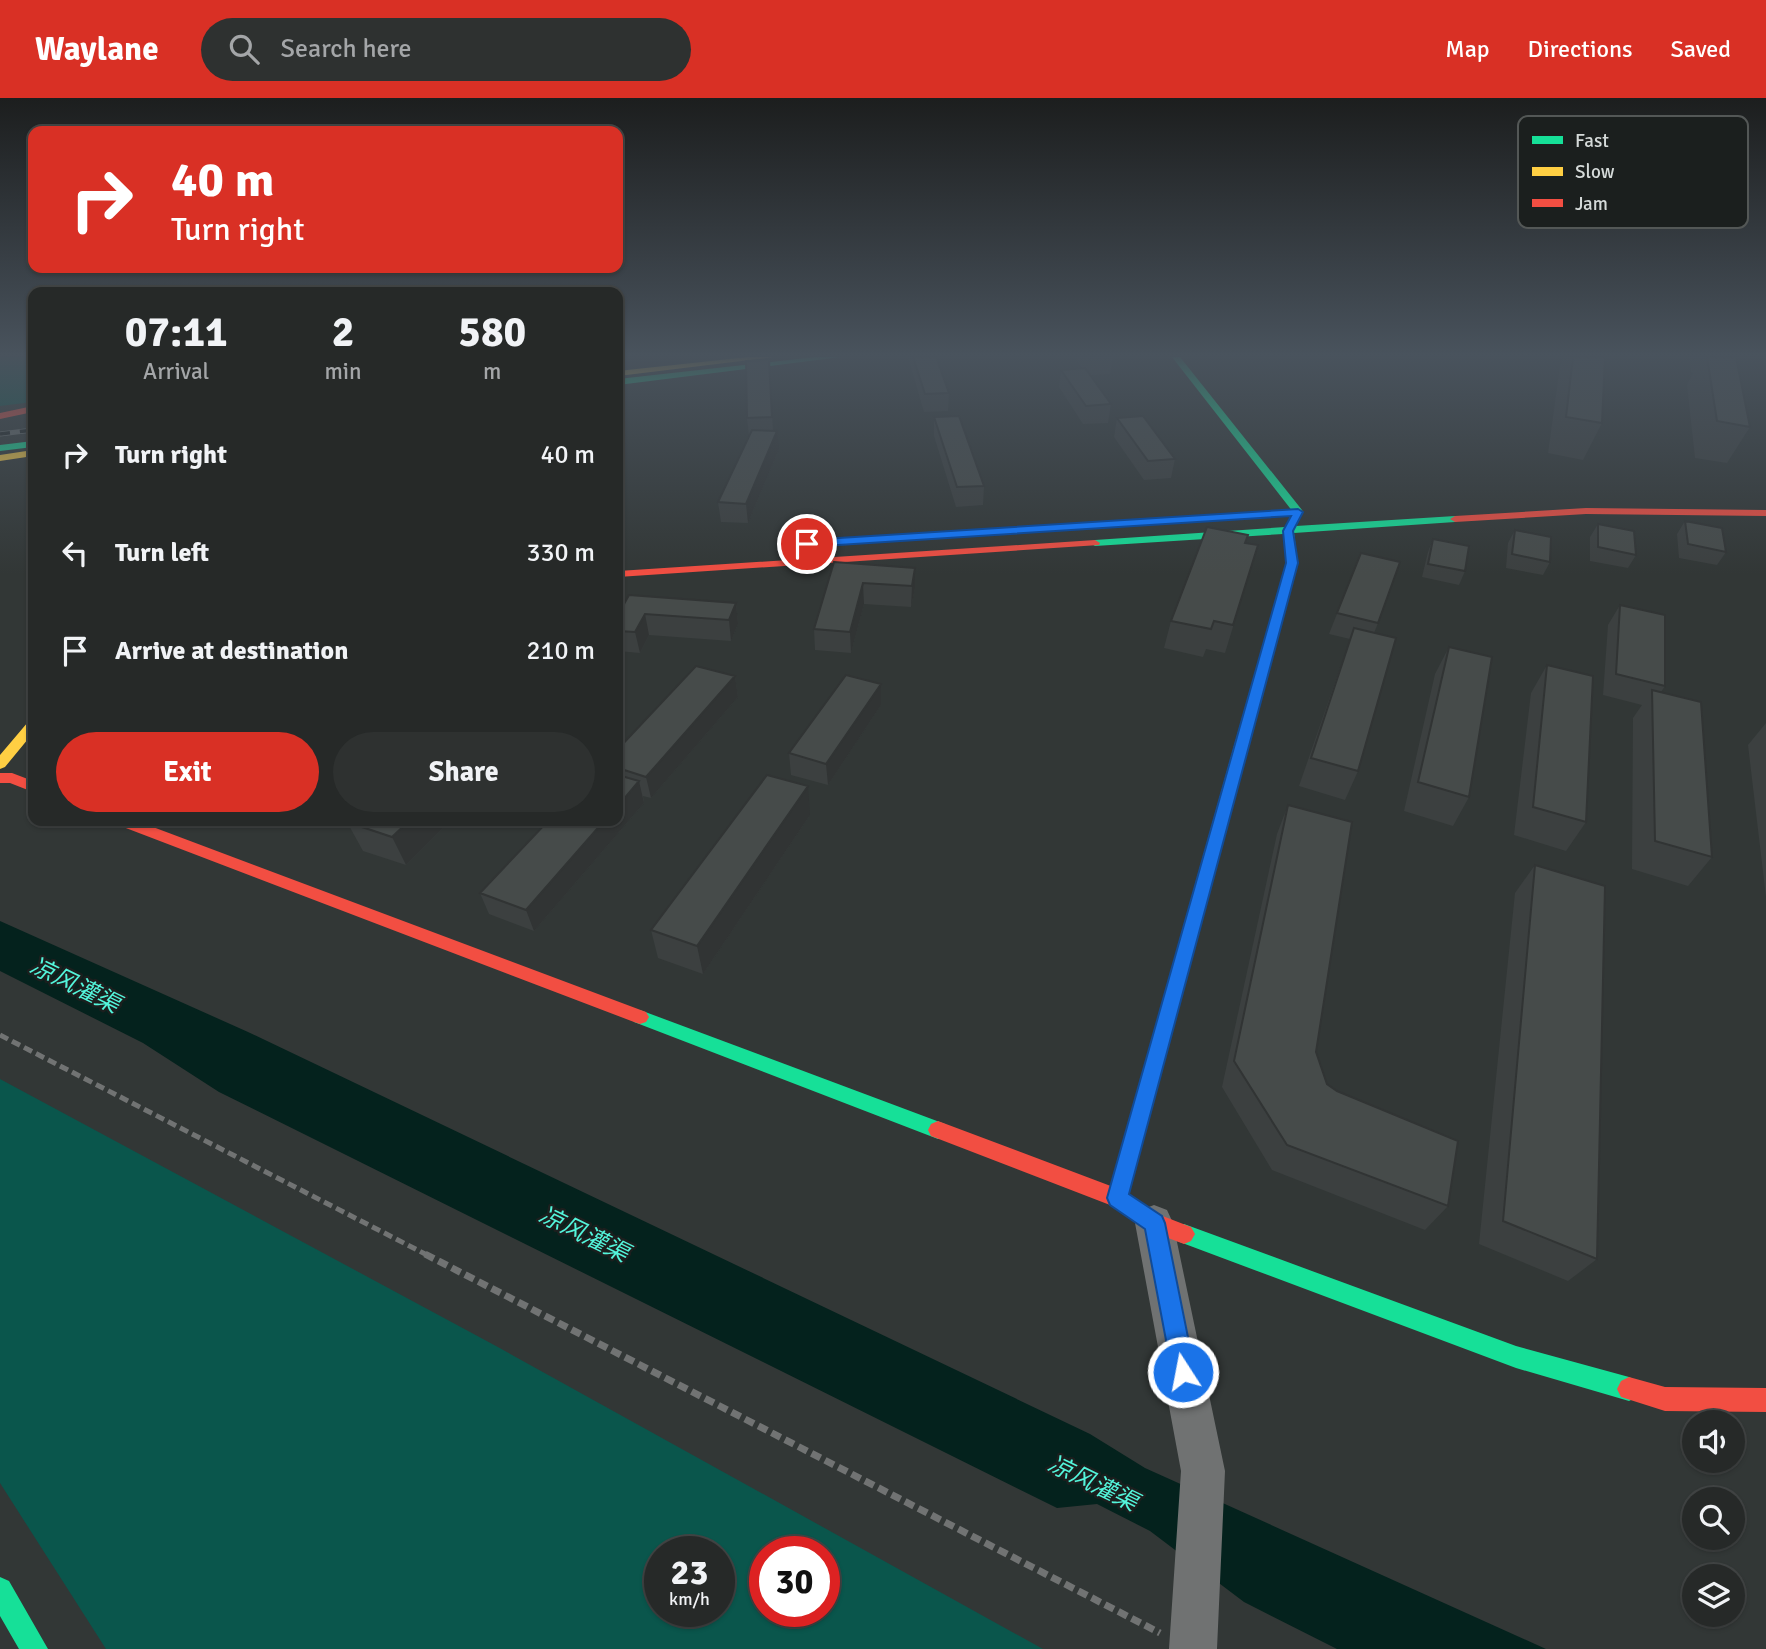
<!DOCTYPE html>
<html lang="en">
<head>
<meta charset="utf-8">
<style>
  :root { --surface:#262928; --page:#2e3130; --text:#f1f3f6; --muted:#a4a6a8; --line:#424545; --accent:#d93025 }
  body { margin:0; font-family:Signika,"Noto Sans SC",sans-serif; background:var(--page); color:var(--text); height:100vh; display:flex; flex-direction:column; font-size:26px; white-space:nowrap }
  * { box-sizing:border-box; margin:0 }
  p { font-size:23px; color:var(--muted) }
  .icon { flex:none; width:38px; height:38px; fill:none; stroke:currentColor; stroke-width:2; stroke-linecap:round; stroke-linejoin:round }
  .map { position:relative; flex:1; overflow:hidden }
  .panel { position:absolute; left:28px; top:189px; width:595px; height:539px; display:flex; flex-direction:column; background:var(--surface); border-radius:14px; box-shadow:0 2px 5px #0004,0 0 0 2px var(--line) }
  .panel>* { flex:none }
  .guide { position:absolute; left:28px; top:28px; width:595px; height:147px; border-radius:14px; box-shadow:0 2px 5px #0004,0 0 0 2px var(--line); background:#d93025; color:#fff; overflow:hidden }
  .fabs { position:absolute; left:1682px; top:1312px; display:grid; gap:14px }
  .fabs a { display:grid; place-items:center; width:63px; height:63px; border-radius:50%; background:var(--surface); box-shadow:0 2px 5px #0004,0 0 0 2px var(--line); font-size:35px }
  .speed { position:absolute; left:644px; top:1438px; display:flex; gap:14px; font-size:35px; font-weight:700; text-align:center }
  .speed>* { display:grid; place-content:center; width:91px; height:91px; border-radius:50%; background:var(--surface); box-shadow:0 2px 5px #0004,0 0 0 2px var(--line); line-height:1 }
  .speed small { font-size:18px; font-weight:400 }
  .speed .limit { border:10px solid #d22; background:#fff; color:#111 }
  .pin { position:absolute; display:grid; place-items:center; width:60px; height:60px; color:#fff; margin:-30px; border:4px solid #fff; border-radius:50%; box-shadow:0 2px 7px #0007 }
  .me { position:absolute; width:77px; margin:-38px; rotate:349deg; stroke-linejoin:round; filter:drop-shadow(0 0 5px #0008) }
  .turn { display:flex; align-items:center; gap:24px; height:147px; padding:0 28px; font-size:32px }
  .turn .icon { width:91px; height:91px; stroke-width:2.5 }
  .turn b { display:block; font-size:49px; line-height:60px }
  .eta { display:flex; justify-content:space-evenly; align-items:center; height:119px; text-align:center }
  .eta b { font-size:42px; font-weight:700; line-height:49px }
  .button { display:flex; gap:14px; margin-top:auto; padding:14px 28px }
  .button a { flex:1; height:80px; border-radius:42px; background:var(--accent); color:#fff; font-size:28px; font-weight:700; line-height:80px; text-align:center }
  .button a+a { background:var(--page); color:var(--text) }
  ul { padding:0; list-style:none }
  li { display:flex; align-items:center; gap:21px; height:98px; padding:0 28px }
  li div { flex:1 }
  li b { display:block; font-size:26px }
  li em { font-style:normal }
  header { display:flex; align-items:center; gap:42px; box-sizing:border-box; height:98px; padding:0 35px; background:var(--accent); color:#fff }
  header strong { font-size:33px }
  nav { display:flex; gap:38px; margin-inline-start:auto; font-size:24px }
  .search { width:490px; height:63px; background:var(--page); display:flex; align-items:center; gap:18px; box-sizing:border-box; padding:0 24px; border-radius:38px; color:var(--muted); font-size:26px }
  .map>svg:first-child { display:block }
</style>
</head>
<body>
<header>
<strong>Waylane</strong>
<div class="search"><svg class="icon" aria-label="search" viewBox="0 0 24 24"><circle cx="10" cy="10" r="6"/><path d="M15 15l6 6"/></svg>Search here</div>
<nav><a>Map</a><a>Directions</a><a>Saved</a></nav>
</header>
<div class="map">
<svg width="1766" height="1551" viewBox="0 0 1766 1551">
  <rect width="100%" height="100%" fill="#323736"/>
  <path fill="#0a564c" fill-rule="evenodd" d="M0 259H33V304L0 308Z
    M0 981 496 1248 1043 1551H106L0 1385ZM660 1454H719V1514H660ZM765 1454H824V1514H765Z"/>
  <path fill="#04221d" d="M0 823 248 934 1090 1336 1145 1370 1546 1551H1337L1244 1504 1150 1433 1097 1406 1057 1410 219 994 143 945 0 873Z"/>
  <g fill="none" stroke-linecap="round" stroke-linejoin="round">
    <path stroke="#717373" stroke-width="5" stroke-dasharray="9 4.5" stroke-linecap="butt" d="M0 937 429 1158"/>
    <path stroke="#717373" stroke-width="7" stroke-dasharray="10 5" stroke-linecap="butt" d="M425 1156 1160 1535"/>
    <path fill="#707272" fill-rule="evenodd" d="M1154 1107 1167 1112 1173 1125 1225 1373 1217 1551H1169L1181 1373 1135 1125 1141 1112Z"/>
    <path fill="#16e098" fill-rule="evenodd" d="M815 259H841L618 287V281Z
      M1172 259H1180L1302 412 1303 414 1296 428 1455 418 1460 421 1455 424 1294 435 1298 465 1250 641 1243 645 1236 641 1286 465 1283 436 1095 448 1090 445 1095 442 1285 429 1293 414Z
      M33 343V349L0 353V347Z
      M640 912 945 1026 948 1032 945 1038 938 1041 634 924 631 919 634 914Z
      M1184 1126 1516 1248 1629 1279 1637 1283 1641 1291 1637 1299 1629 1303 1516 1270 1177 1143 1173 1136 1177 1129Z
      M0 1479 9 1483 48 1551H19L0 1518Z"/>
    <path fill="#ffcf43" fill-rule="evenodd" d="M748 259H774L618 278V273Z
      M33 352V358L0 363V357Z
      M33 623V635L5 669 0 671V657L28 624Z
      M1243 637 1250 641 1127 1100 1124 1107 1117 1110 1110 1107 1107 1100 1236 641Z"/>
    <path fill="#f24e42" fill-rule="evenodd" d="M33 308V314L0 321V315Z
      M1586 410 1766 412V418L1586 416 1455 424 1450 421 1455 418Z
      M1095 442 1100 445 1099 447 618 479V473Z
      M0 675H12L33 683V694L10 685H0Z
      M116 723H137L646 914 649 919 646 924 640 926 634 924 118 727Z
      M938 1023 1124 1093 1160 1117 1191 1129 1195 1136 1191 1143 1184 1146 1147 1132 1110 1107 931 1038 928 1032 931 1026Z
      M1629 1279 1665 1289 1766 1290V1314L1665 1313 1621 1299 1617 1291 1621 1283Z"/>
    <g stroke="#696d6c" stroke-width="5">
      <path id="rail" d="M0 336 33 332"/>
    </g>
    <use href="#rail" stroke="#1b1f1e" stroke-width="3.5" stroke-dasharray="10" stroke-linecap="butt"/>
  </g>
  <path fill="#3c4040" d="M908 259H936L949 295 948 313 924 314Z
    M1074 259H1113L1110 276 1090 277 1111 306 1108 325 1083 326 1059 289 1061 272 1082 270Z
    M1564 259H1605L1602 325 1583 362 1548 355 1560 268Z
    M1689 259H1736L1750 329 1727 365 1695 360 1687 287 1693 275 1691 274Z
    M1763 259H1766V274Z
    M769 262 773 333 779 351 748 425 721 424 718 404 749 338 747 320Z
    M618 281 625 298 621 337H618Z
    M934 319 984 388 983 407 956 409 934 338Z
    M1117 320 1175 361 1171 380 1144 382 1114 339Z
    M1685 423 1726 454 1717 467 1679 460 1677 436Z
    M1598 426 1636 457 1628 470 1590 463V439Z
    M1515 432 1550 464 1543 477 1506 470 1508 445Z
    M1433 441 1465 473 1459 487 1422 479 1428 454Z
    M1246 445 1258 447 1225 555 1206 551 1203 559 1164 550 1171 523Z
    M1361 455 1378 525 1374 535 1358 673 1345 702 1299 688 1350 541 1329 536Z
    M834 464 915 470V490L911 509 864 506 851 555 815 552 814 531Z
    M736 505 738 526 731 543 649 537 640 555 618 553V517Z
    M1620 507 1665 588 1661 594 1712 759 1688 788 1632 771 1633 620 1642 607 1603 597 1608 527Z
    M1449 549 1469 699 1453 728 1404 713 1435 576Z
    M1547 567 1586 724 1566 753 1514 737 1531 595Z
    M735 578 738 599 651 700 643 698 644 705 534 833 489 816 480 795 618 723V651Z
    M881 586V607L828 687 791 677 789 655Z
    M1766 625V799L1748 647Z
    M1288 707 1316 954 1327 986 1448 1108 1425 1132 1272 1072 1222 989 1277 736Z
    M810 717 703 876 658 860 651 832Z
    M450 723 406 767 363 753 347 724Z
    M1535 767 1597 1161 1568 1183 1479 1146 1515 795Z"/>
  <path fill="#313434" d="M618 259H726L618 272Z
    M621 281 625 298 621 337 618 318Z
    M777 333 779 351 748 425 746 406Z
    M915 470V490L911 509 912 488Z
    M863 485 864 506 851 555 850 534Z
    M736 505 738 526 731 543 729 522Z
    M645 516 649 537 640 555 635 534Z
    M735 578 738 599 651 700 646 679Z
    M881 586V607L828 687 826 666Z
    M639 683 644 705 534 833 526 812 604 723H618V708Z
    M808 688 810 717 703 876 697 848Z
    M409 723H450L406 767 392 739Z"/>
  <path fill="#464b4a" stroke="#313434" stroke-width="2" d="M913 259H936L949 295 925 296Z
    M1573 259H1605L1602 325 1566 319Z
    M1707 259H1736L1750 329 1717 323Z
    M769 262 772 319 747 320 746 263Z
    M1085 270 1111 306 1086 308 1061 272Z
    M618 281H621L618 318Z
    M959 318 984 388 957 389 934 319Z
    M1143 318 1175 361 1148 363 1117 320Z
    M752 332 777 333 746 406 718 404Z
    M1685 423 1722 430 1726 454 1688 446Z
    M1598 426 1634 433 1636 457 1598 449Z
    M1207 429 1248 437 1245 445 1258 447 1233 527 1214 523 1211 531 1171 523Z
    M1515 432 1551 439 1550 464 1512 456Z
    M1433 441 1469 448 1465 473 1428 466Z
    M1361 455 1400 464 1378 525 1337 515Z
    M834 464 915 470 912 488 863 485 850 534 814 531Z
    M629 497 736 505 729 522 645 516 635 534 618 533V517Z
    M1620 507 1665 517V588L1616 576Z
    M1354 530 1396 540 1358 673 1311 660Z
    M1449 549 1492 559 1469 699 1418 684Z
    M1547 567 1593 578 1586 724 1533 709Z
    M696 568 735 578 646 679 618 670V651Z
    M846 577 881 586 826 666 789 655Z
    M1652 592 1701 604 1712 759 1655 743Z
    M618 677 639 683 618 708Z
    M767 677 808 688 697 848 651 832Z
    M1288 707 1352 724 1316 954 1327 986 1337 993 1458 1043 1448 1108 1287 1047 1234 963Z
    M349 723H409L392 739 347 724Z
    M548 723H604L526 812 480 795Z
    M1535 767 1605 788 1597 1161 1503 1123Z"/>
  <linearGradient id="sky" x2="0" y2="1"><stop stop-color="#1c1e1e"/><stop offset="0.54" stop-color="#49535d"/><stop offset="1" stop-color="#49535d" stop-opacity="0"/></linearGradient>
  <rect width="1766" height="476" fill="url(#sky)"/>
  <path fill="#1a73e8" stroke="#114b97" stroke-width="2" d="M1298 411 1303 414 1293 433 1298 465 1129 1096 1162 1118 1165 1125 1195 1274 1191 1282 1183 1286 1175 1282 1172 1274 1145 1131 1110 1107 1107 1100 1286 465 1283 433 1291 418 807 449 802 446 807 442Z"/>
  <g text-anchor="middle" stroke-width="5" stroke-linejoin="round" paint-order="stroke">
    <g font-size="24" font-style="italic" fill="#53f5db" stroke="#1b1f1e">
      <text transform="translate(75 887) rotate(26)" y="8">凉风灌渠</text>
      <text transform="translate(584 1136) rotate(26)" y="8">凉风灌渠</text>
      <text transform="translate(1093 1385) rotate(26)" y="8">凉风灌渠</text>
    </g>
  </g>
  <rect x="1518" y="18" width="230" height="112" rx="10" fill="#1b1f1e" stroke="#535756" stroke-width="2"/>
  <rect x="1532" y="38" width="31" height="8" fill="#16e098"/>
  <rect x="1532" y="69" width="31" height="9" fill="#ffcf43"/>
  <rect x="1532" y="101" width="31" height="8" fill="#f24e42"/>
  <g font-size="19" fill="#d5dad9">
    <text x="1575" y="49">Fast</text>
    <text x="1575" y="80">Slow</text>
    <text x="1575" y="112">Jam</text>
  </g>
</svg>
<div class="fabs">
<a><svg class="icon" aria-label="sound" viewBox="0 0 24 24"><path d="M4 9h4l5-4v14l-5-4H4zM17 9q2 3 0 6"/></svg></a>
<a><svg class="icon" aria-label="search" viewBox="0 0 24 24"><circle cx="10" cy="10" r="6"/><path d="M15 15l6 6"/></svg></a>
<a><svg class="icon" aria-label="layers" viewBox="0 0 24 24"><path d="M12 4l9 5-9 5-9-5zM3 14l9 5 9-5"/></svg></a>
</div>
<div class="speed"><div>23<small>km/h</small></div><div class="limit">30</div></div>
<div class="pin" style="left:807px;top:446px;background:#d93025"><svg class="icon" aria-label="arrive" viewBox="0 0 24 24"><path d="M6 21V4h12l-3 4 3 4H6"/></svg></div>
<svg class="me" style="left:1183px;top:1274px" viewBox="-20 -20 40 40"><circle r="17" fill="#1a73e8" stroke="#fff" stroke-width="3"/><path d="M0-11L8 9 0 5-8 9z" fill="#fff"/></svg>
<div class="guide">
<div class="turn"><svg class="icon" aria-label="right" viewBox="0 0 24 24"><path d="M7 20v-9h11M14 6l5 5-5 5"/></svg><div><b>40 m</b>Turn right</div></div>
</div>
<section class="panel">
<div class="eta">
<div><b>07:11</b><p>Arrival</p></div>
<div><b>2</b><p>min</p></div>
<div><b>580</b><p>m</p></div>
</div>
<ul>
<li><svg class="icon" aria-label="right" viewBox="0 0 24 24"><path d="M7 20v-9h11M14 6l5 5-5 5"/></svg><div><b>Turn right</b></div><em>40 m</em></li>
<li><svg class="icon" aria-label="left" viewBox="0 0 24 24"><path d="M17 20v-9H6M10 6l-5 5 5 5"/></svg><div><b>Turn left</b></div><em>330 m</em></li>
<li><svg class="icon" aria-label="arrive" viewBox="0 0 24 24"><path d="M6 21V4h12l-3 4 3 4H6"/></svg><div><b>Arrive at destination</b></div><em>210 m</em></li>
</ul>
<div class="button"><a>Exit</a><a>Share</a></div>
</section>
</div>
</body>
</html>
